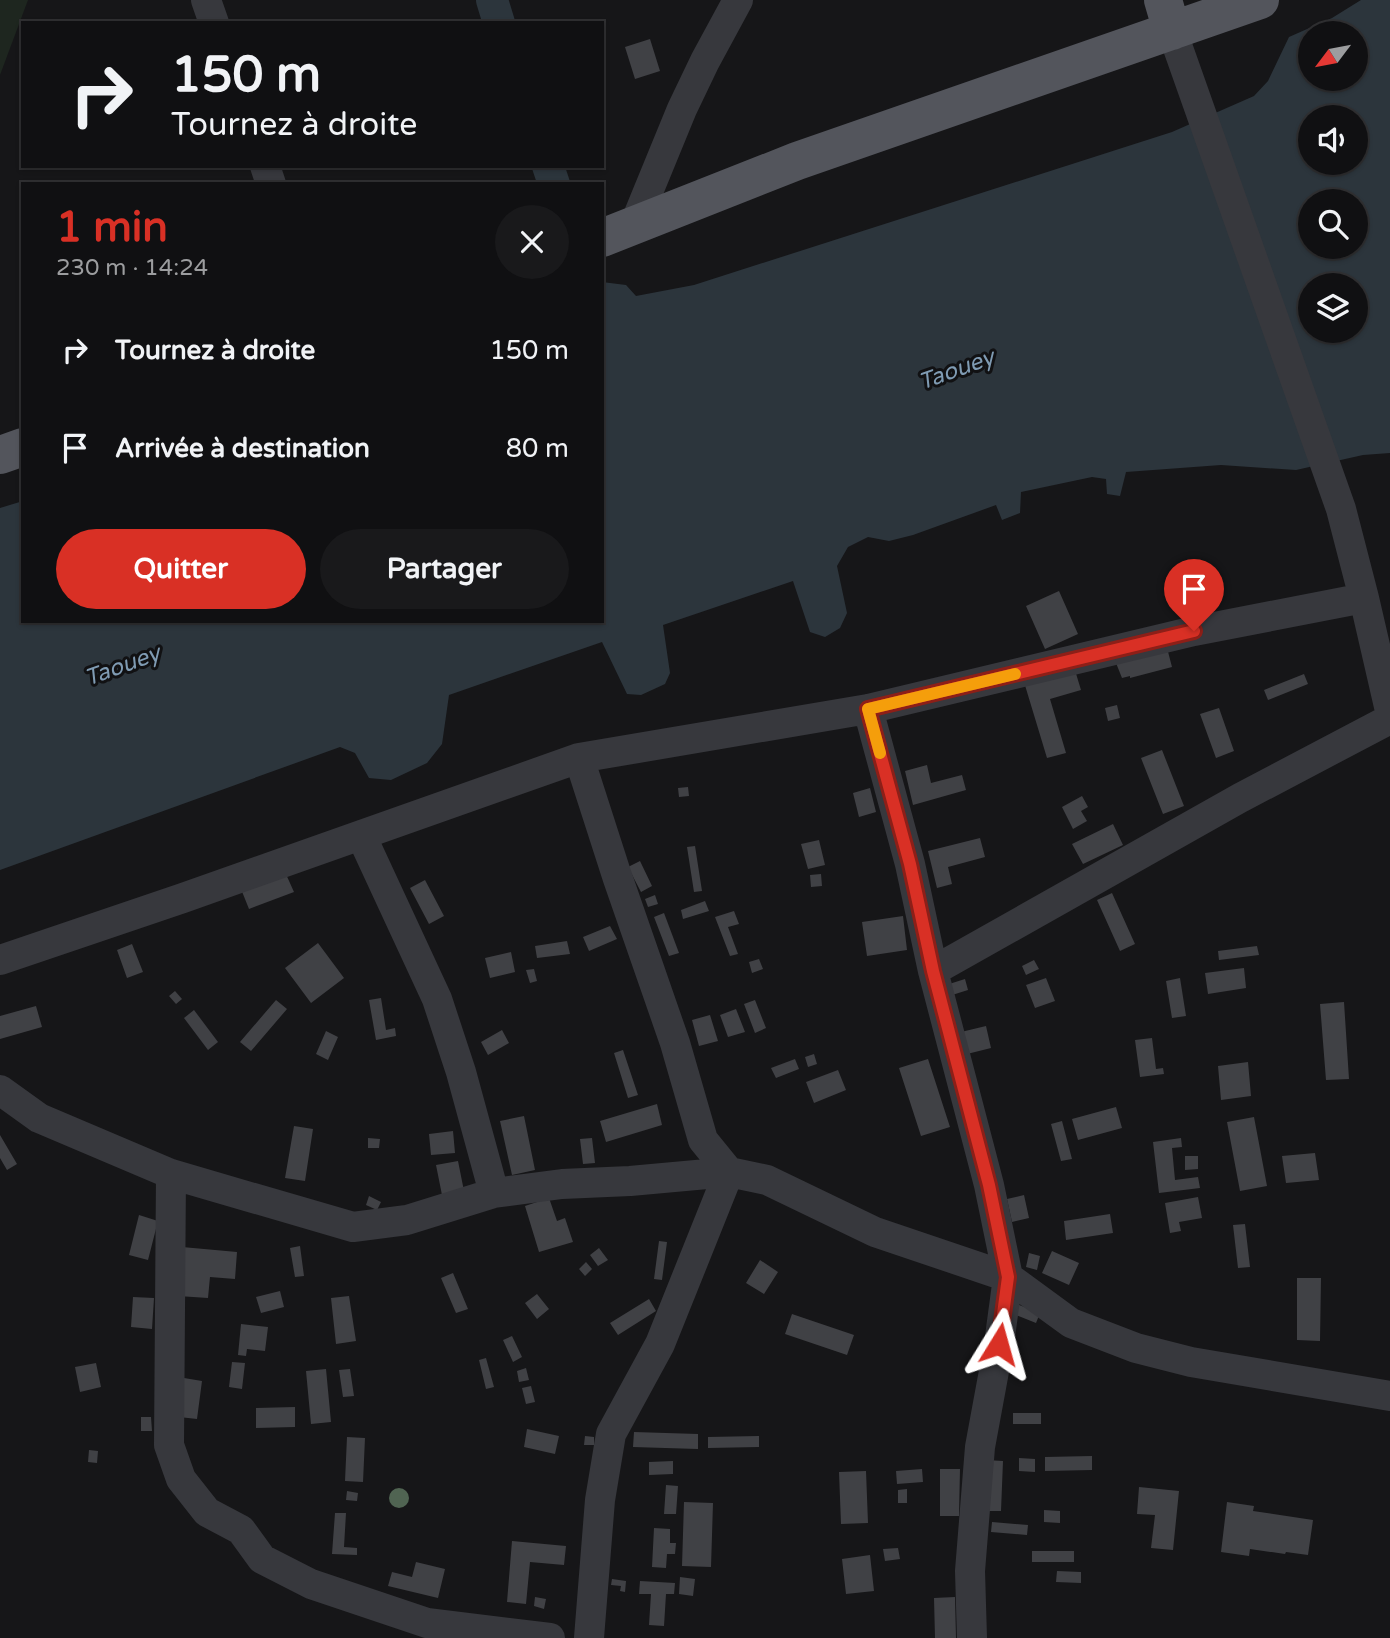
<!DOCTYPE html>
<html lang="fr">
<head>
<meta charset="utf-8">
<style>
  :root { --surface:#101012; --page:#19191b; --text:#f1f3f6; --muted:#9c9d9f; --line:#303032; --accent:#d93025 }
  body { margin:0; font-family:"Varela Round",sans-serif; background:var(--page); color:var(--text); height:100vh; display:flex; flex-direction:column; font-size:26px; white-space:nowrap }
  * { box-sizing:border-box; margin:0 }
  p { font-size:23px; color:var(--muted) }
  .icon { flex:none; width:38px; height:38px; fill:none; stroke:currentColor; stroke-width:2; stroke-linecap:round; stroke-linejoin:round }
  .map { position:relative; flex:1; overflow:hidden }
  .details { position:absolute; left:21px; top:182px; width:583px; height:441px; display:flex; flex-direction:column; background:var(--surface); border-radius:0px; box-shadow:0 2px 5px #0004,0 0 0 2px var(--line) }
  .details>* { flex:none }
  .guide { position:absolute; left:21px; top:21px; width:583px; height:147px; border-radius:0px; box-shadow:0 2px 5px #0004,0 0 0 2px var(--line); background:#101012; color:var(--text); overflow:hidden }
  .needle { width:46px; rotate:238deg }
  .fabs { position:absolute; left:1298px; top:21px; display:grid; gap:14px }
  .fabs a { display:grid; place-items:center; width:70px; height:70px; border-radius:50%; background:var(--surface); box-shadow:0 2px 5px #0004,0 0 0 2px var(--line); font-size:35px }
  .pin { position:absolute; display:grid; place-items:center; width:60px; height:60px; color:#fff; margin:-72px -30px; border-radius:50% 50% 50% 0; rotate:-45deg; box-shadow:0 0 7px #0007 }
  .pin .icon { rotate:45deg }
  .me { position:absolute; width:77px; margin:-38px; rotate:8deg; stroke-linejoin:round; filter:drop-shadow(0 0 5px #0008) }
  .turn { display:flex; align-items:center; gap:24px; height:147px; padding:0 35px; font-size:32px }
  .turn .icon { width:91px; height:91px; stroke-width:2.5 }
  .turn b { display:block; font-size:49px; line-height:60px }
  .round { display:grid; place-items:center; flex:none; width:74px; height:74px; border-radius:37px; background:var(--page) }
  .head { display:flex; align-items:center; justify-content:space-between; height:119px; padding:0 35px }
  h1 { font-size:42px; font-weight:700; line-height:52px; color:var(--accent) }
  .primary-button { display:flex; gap:14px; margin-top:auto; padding:14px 35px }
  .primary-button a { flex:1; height:80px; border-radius:42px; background:var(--accent); color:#fff; font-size:28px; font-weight:700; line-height:80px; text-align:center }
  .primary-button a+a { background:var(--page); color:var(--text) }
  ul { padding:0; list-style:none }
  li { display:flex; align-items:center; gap:21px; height:98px; padding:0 35px }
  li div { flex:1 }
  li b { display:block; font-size:26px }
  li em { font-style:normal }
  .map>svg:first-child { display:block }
</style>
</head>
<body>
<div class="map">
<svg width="1390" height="1638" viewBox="0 0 1390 1638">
  <rect width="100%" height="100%" fill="#161618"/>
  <path fill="#1e261f" d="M0 0H28L0 75Z"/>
  <path fill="#2c353c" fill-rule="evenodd" d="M1361 0H1390V453L1363 455 1296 470 1221 465 1126 472 1120 496 1107 494 1106 479 1092 477 1021 492 1020 513 1002 520 996 505 913 535 889 541 868 537 848 547 837 566 847 613 840 628 825 637 810 632 793 581 663 625 670 673 665 684 641 695 627 694 602 642 449 695 442 744 427 763 391 780 369 778 355 753 340 747 0 870V508L23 501V621H602V282L626 285 636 296 694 285 1172 132 1254 96 1268 81 1289 37 1332 18ZM1311 33H1356V79H1311ZM1311 117H1356V163H1311ZM1311 201H1356V247H1311ZM1311 285H1356V331H1311Z"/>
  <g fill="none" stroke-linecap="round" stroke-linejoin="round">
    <path stroke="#2c353c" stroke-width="32" d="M492 0 499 23
      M548 166 554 184"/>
  </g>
  <path fill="#404145" d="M650 39 660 71 635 79 625 47Z
    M1059 591 1078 634 1045 649 1026 606Z
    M1166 644 1172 667 1130 678V676L1122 678 1114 658Z
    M1074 667 1081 690 1050 699 1066 753 1047 758 1024 682Z
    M1304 674 1308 684 1268 700 1264 690Z
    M1117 705 1120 718 1108 721 1105 708Z
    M1219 708 1234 751 1216 758 1200 714Z
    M1162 750 1184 806 1163 814 1141 758Z
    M927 765 931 783 962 775 966 790 913 805 905 771Z
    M688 787 689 796 679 797 678 788Z
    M870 788 876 812 859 817 853 793Z
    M1082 796 1088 807 1081 811 1087 821 1073 829 1062 807Z
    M1113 824 1123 845 1083 864 1072 844Z
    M980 838 985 857 948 867 952 884 937 888 928 851Z
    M819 840 825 865 808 869 801 844Z
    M695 846 702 891 694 892 687 847Z
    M640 861 652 886 641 892 628 867Z
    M285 872 294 892 249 909 241 889Z
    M821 874 822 886 811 887 810 875Z
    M425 880 444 916 429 924 410 888Z
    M1112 893 1135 944 1120 951 1097 900Z
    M655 895 658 904 648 907 645 899Z
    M705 901 709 911 683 919 681 910Z
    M734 911 739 924 728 927 738 954 730 956 715 917Z
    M664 913 679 953 669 956 654 917Z
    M903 916 907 950 867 956 862 922Z
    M610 926 617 939 589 951 583 937Z
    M567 941 570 954 537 958 535 946Z
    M318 943 344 978 311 1003 285 968Z
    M132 944 143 972 127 978 117 950Z
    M1257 946 1259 955 1219 960 1218 951Z
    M511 952 515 972 490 978 485 958Z
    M759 959 763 969 752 973 749 962Z
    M1034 960 1039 969 1026 975 1022 966Z
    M1244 968 1246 988 1208 994 1205 973Z
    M534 969 537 981 530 983 526 970Z
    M1046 978 1055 1001 1035 1008 1026 985Z
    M1180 978 1186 1016 1172 1018 1166 981Z
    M965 979 968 990 949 996 946 985Z
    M175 991 182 999 176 1004 169 996Z
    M381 998 386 1030 395 1028 396 1036 376 1040 369 1000Z
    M276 1000 287 1009 251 1051 240 1042Z
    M755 1000 766 1028 755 1033 744 1004Z
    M1344 1002 1349 1079 1326 1080 1320 1004Z
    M36 1006 42 1027 0 1039V1016Z
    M736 1009 745 1032 728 1037 720 1015Z
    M194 1010 218 1042 208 1050 184 1018Z
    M710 1015 718 1041 699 1046 692 1020Z
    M986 1026 991 1048 967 1054 961 1032Z
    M502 1030 509 1043 488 1055 481 1042Z
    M326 1031 338 1037 328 1060 316 1054Z
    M1152 1038 1156 1069 1163 1068 1164 1074 1140 1077 1135 1040Z
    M623 1050 638 1095 628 1098 614 1053Z
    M814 1054 817 1064 808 1067 805 1057Z
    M795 1059 799 1069 776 1078 771 1068Z
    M928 1059 950 1127 921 1136 899 1068Z
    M1248 1062 1251 1096 1221 1100 1218 1066Z
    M838 1070 846 1090 814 1103 806 1082Z
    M657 1104 662 1125 606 1142 600 1121Z
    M1116 1107 1122 1128 1078 1140 1072 1119Z
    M524 1116 535 1170 512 1175 500 1121Z
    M1254 1117 1267 1186 1240 1191 1227 1122Z
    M1062 1121 1072 1159 1061 1161 1051 1124Z
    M294 1126 313 1129 305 1181 285 1178Z
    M453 1131 455 1153 431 1155 429 1134Z
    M0 1135 17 1164 7 1170 0 1158Z
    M368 1138 380 1139 379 1148H368Z
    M592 1138 595 1163 583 1164 580 1139Z
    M1181 1138 1182 1147 1172 1148 1175 1180 1198 1177 1200 1188 1159 1193 1153 1142Z
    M1315 1153 1319 1180 1286 1183 1282 1156Z
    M1185 1156H1198V1169L1185 1170Z
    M458 1161 464 1191 442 1195 436 1165Z
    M1024 1195 1029 1218 1012 1222 1007 1199Z
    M369 1196 381 1202 377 1210 366 1205Z
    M1198 1197 1202 1218 1179 1222 1181 1231 1170 1233 1165 1203Z
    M549 1198 557 1221 565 1218 573 1242 539 1252 525 1206Z
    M1110 1214 1113 1233 1066 1240 1064 1221Z
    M139 1215 158 1221 148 1260 129 1255Z
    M1245 1224 1250 1267 1238 1268 1233 1225Z
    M659 1241 667 1242 662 1280 654 1279Z
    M300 1246 304 1276 295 1277 290 1248Z
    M182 1247 237 1252 235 1279 210 1277 208 1298 178 1296Z
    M599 1248 608 1260 598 1266 590 1255Z
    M1052 1251 1079 1263 1069 1285 1042 1273Z
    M1029 1253 1040 1256 1037 1270 1026 1267Z
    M760 1260 778 1272 764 1294 746 1283Z
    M586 1262 592 1269 585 1276 579 1269Z
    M453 1273 468 1309 456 1313 441 1278Z
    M1297 1278H1321L1320 1341 1297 1340Z
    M280 1291 284 1307 261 1313 256 1297Z
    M537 1294 549 1309 537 1319 525 1303Z
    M349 1296 356 1341 336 1344 331 1298Z
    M133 1297 154 1298 152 1329 131 1327Z
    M649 1299 656 1311 618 1335 610 1323Z
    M1014 1303 1040 1313 1036 1323 1011 1313Z
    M792 1314 854 1335 847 1355 785 1334Z
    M241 1324 268 1327 265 1351 247 1349 246 1356 238 1355Z
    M512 1336 522 1357 513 1362 503 1340Z
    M486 1358 494 1387 486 1389 479 1360Z
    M232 1362 245 1363 242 1389 229 1387Z
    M96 1363 101 1387 80 1392 75 1367Z
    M526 1368 529 1380 519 1382 517 1371Z
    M326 1369 331 1422 311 1424 306 1371Z
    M350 1369 354 1396 343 1397 339 1370Z
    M184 1378 202 1381 197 1419 179 1417Z
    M531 1386 535 1402 526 1404 522 1388Z
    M295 1407V1427L256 1428V1408Z
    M1013 1413H1041V1424H1013Z
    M141 1417H151L152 1431H141Z
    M527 1429 559 1436 555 1454 524 1447Z
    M634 1432 698 1434V1449L633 1447Z
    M585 1436 594 1437V1445H584Z
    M759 1436V1447L708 1448V1437Z
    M347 1437 365 1438 363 1482 345 1481Z
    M89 1450 98 1451 97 1463 88 1462Z
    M1092 1456V1470L1045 1471V1457Z
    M1019 1458 1035 1459V1472L1019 1471Z
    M986 1460 1003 1461 1001 1511H984Z
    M673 1461V1474L649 1475V1462Z
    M922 1469 923 1482 897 1484 896 1471Z
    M940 1469H960L959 1516H940Z
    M866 1471 868 1523 841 1524 839 1472Z
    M666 1485 678 1486 676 1514H664Z
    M1139 1487 1179 1491 1173 1550 1151 1548 1155 1515 1137 1514Z
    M907 1489V1503H898V1490Z
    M347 1491 358 1493 357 1501 346 1500Z
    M684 1502 713 1503 711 1567 682 1566Z
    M1227 1502 1254 1506 1253 1511 1313 1520 1308 1555 1286 1552 1285 1554 1250 1549 1249 1556 1221 1552Z
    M1044 1510 1060 1511V1523L1044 1522Z
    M335 1513H346L344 1547 357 1548V1555L332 1554Z
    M992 1522 1028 1525 1027 1535 991 1532Z
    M654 1528 670 1529V1543H676L675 1554H667L666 1568 652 1567Z
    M512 1541 566 1546 564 1565 530 1562 526 1604 507 1602Z
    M898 1548 900 1559 885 1561 883 1549Z
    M1032 1551H1074V1562H1032Z
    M870 1555 874 1591 846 1594 842 1559Z
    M416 1562 445 1569 438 1598 388 1586 392 1572 412 1577Z
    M1057 1571 1081 1572V1583L1056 1582Z
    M680 1577 695 1579 693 1596 679 1594Z
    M612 1579 626 1581 625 1592 620 1591 621 1586 611 1585Z
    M640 1581 675 1583 674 1594H666L664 1626 649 1625 651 1594H639Z
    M535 1597 546 1599 544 1609 534 1606Z
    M955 1597 956 1638H935L934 1598Z"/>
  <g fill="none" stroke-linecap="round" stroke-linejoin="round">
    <path stroke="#37383d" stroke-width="30" d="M206 0 214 23
      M1172 31 1341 509 1364 598 1390 711
      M265 166 271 184
      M634 226 682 109 705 61 738 0
      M868 709 910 864 933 971 989 1185 1008 1277 999 1344 980 1447 970 1571 972 1638
      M579 758 617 876 675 1043 703 1140 729 1172 660 1344 611 1434 600 1500 589 1638
      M361 835 437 999 461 1072 494 1193
      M0 960 183 898 579 758 868 709 1194 631 1364 598
      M933 971 1240 798 1390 719
      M0 1090 39 1118 171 1174 353 1227 407 1220 494 1193 562 1184 630 1181 729 1172 767 1180 875 1232 1008 1277 1071 1323 1136 1348 1191 1362 1390 1396
      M171 1174 169 1445 181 1479 207 1512 241 1530 262 1559 311 1584 427 1623 550 1638"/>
    <path stroke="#53555c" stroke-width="38" d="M1163 0 1172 31
      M602 238 797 161 1260 0
      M0 455 23 447"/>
  </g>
  <circle fill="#506452" cx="399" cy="1498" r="10"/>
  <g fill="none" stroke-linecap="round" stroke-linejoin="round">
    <g stroke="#8d1f18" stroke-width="18">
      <path id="route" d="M999 1344 1008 1277 989 1185 933 971 910 864 868 709 1194 631"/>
    </g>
    <use href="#route" stroke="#d93025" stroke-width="12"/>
    <path stroke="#f59e0b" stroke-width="12" d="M880 753 868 709 1015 674"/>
  </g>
  <g text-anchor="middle" stroke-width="6" stroke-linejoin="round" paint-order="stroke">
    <g font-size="23" font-style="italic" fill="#7f9bb3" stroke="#111113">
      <text transform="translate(956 369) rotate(-20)" y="8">Taouey</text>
      <text transform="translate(122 665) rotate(-20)" y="8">Taouey</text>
    </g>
  </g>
</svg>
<div class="fabs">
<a><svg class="needle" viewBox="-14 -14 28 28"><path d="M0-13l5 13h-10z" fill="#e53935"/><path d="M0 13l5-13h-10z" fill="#9c9d9f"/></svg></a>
<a><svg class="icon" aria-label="sound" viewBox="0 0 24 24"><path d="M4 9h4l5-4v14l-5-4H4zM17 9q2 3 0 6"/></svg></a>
<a><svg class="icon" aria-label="search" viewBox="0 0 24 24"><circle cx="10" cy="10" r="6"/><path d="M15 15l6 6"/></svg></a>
<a><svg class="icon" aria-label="layers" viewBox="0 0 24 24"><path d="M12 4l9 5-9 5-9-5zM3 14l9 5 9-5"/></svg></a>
</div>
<div class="pin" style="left:1194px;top:631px;background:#d93025"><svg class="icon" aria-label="arrive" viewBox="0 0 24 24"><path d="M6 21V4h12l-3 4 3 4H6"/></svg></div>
<svg class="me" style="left:999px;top:1344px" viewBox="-20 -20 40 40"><path d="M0-17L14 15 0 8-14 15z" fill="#d93025" stroke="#fff" stroke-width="4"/></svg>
<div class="guide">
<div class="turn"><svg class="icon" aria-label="right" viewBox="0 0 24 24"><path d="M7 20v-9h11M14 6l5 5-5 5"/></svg><div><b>150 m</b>Tournez à droite</div></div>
</div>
<section class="details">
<div class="head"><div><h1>1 min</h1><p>230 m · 14:24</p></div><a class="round"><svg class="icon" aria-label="close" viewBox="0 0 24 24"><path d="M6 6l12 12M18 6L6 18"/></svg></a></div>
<ul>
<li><svg class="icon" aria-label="right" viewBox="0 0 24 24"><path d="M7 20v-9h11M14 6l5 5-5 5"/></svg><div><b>Tournez à droite</b></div><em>150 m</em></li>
<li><svg class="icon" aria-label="arrive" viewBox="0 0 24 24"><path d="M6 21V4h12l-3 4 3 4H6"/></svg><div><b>Arrivée à destination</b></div><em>80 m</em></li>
</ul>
<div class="primary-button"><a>Quitter</a><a>Partager</a></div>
</section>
</div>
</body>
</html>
